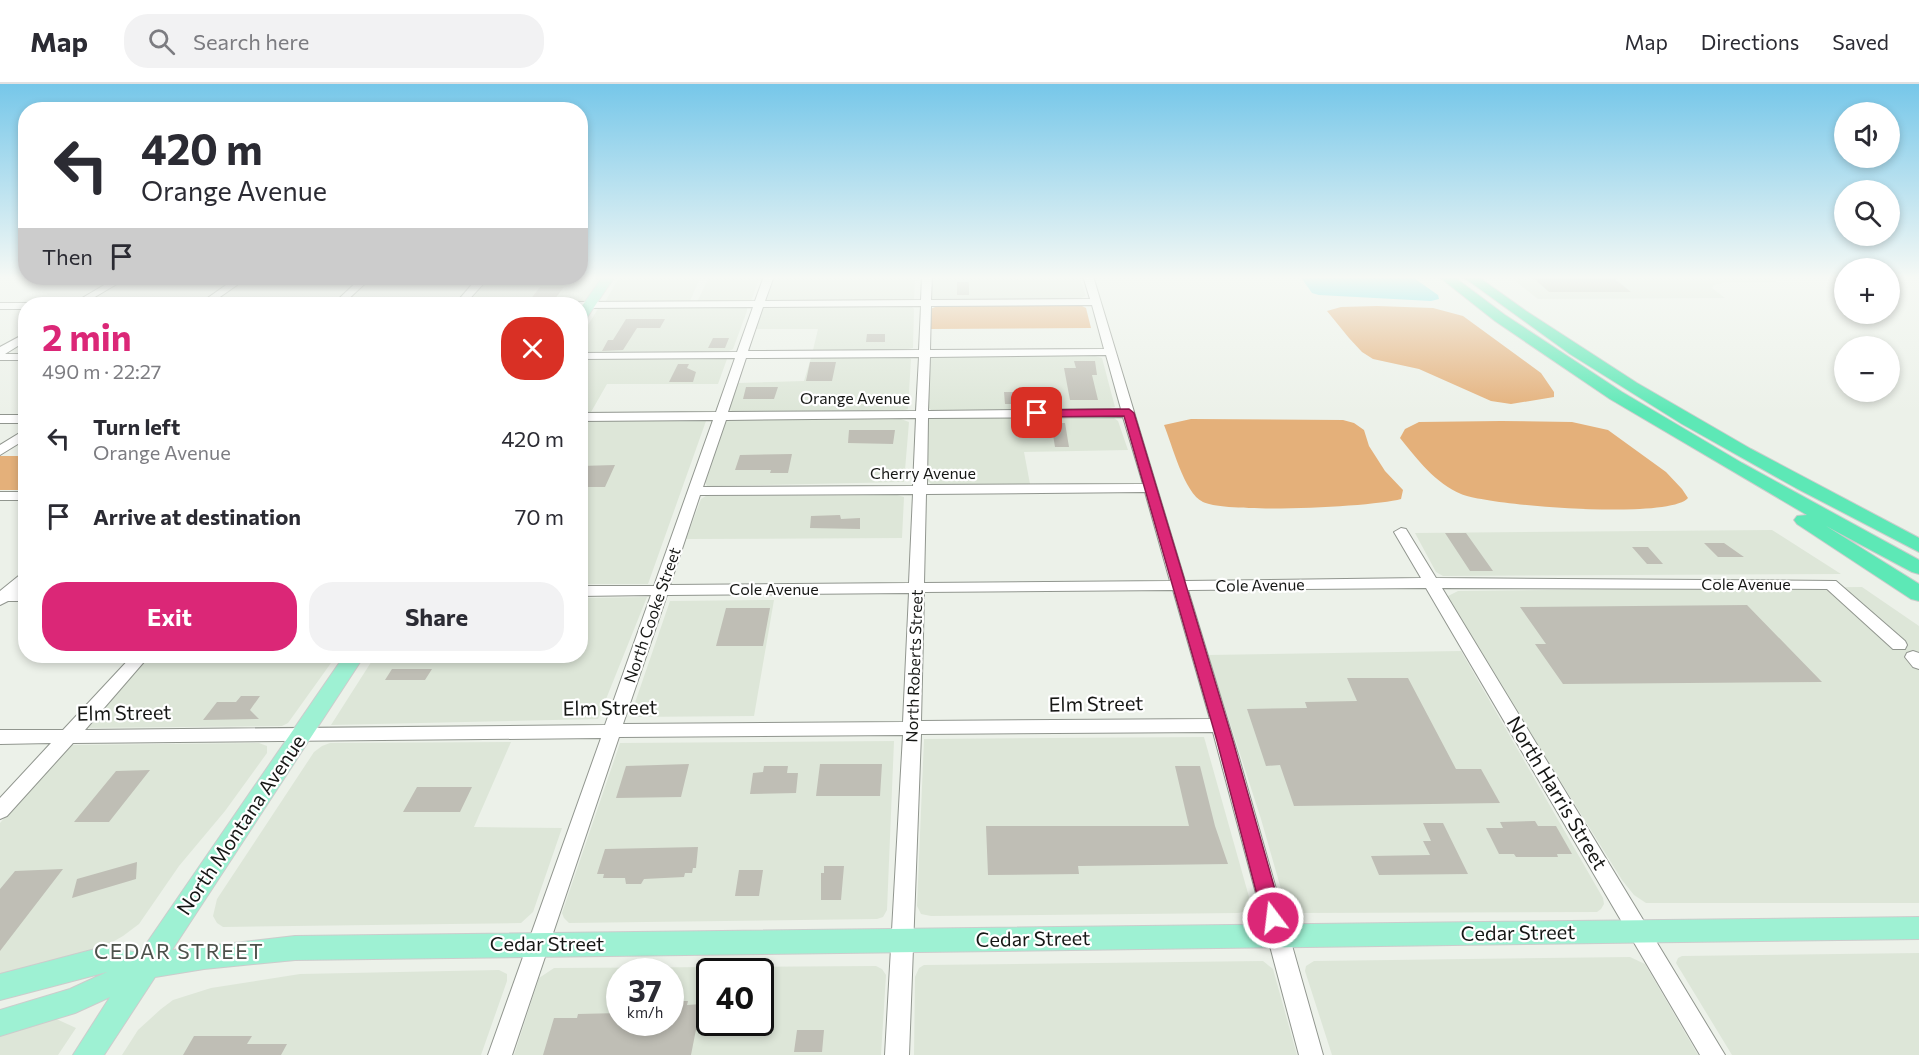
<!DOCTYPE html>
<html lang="en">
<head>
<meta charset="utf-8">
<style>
  :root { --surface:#fff; --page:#f2f2f3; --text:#2b2b33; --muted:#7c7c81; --line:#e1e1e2; --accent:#db2777 }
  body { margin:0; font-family:Commissioner,sans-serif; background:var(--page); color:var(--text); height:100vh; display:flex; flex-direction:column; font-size:22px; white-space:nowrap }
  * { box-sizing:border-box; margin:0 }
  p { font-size:20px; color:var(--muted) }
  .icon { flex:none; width:33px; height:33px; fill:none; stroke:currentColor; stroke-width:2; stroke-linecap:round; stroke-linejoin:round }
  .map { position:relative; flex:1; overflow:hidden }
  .panel { position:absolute; left:18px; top:213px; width:570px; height:366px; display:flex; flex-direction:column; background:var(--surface); border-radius:24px; box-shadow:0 3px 9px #0003 }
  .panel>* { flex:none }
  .banner { position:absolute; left:18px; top:18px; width:570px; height:183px; border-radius:24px; box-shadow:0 3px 9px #0003; background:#fff; color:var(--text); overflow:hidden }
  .fabs { position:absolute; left:1834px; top:18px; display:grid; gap:12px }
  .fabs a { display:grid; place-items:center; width:66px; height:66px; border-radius:50%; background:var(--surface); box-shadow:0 3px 9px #0003; font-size:30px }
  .speed { position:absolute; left:606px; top:874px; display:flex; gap:12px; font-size:30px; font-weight:700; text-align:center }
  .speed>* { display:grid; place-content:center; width:78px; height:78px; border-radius:50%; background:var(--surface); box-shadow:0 3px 9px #0003; line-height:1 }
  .speed small { font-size:15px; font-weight:400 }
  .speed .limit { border:3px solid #111; border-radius:9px; background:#fff; color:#111 }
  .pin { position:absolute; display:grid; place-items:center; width:51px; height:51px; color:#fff; margin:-26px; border-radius:12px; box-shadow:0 3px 9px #0006 }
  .me { position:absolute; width:66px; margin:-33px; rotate:345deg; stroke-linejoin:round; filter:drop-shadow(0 0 4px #0008) }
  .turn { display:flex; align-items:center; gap:21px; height:126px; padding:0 24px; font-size:27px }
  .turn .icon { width:78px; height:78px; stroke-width:2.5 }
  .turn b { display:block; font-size:42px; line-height:51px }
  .then { display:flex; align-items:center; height:57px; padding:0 24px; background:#0003; gap:12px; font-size:22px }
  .round { display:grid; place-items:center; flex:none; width:63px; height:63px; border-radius:24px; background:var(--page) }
  .summary { display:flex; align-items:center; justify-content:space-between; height:102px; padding:0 24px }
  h1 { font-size:36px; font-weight:700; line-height:45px; color:var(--accent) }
  .action { display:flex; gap:12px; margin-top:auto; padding:12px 24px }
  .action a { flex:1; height:69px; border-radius:24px; background:var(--accent); color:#fff; font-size:24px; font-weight:700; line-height:69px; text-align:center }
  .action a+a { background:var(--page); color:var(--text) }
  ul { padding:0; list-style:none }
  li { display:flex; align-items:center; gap:18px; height:78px; padding:0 24px }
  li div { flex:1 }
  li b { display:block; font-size:22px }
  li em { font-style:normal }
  header { display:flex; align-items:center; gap:36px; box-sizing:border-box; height:84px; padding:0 30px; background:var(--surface); border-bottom:2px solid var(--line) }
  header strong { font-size:28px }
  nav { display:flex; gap:33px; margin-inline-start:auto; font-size:21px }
  .search { width:420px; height:54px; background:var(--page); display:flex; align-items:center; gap:15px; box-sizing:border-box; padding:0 21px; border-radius:24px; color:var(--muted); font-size:22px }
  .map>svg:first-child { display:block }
</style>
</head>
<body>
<header>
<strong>Map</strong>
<div class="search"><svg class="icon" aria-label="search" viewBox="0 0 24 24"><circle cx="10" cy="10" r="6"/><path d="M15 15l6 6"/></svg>Search here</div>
<nav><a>Map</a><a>Directions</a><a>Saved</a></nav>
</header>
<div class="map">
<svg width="1919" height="971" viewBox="0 0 1919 971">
  <rect width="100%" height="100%" fill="#ecf1e9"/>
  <path fill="#dde6d8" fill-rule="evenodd" d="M581 192H601L585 217 579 219 470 217 490 194Z
    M620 192H701L690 217 687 218H605Z
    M760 192 751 218H697L709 193Z
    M775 192H915L914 217H764Z
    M931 192H1079L1086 212 1078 215H931Z
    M1509 192H1766L1777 198H1727L1714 201 1712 204 1725 214 1538 215Z
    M768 223H912L914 225 913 264 903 266H813L818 245H756L763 224Z
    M614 224 742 223 747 224V227L733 265 729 267 581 268V252L598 225Z
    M945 272H1095L1102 274 1115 323 1105 325 931 326 928 323 929 273Z
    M907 273 911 275 908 325 905 326 735 328 729 326 738 299 804 297 811 274Z
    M727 275 718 300H607L591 328H581L580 276Z
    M928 334H1114L1118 337 1128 366 1024 368 1030 400 932 401 926 395Z
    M901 335 909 338 904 398 714 402H707L705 398 721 339 727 336Z
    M580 337H706L648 500H581Z
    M897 411 904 413 902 454 686 455 701 415 706 412Z
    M1772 446 1841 490 1443 492 1436 488 1415 449Z
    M1862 503 1919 542V819H1646L1634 811 1622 796 1446 513 1458 507Z
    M647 513 598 635 331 641 375 572H580L581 514Z
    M774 516 754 632 630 633 670 517Z
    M1461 567 1603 814 1604 820 1601 825 1597 828 1295 829 1285 819 1261 735 1208 571Z
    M150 572H336L288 639 282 642 84 644Z
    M1204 653 1251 820 1249 827 1238 829 931 832 921 830 917 822 924 655Z
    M894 657 887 826 883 833 877 835 569 839 564 834 562 829 620 659Z
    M511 658 474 743 562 744 533 828 521 839 223 843 217 839 213 832 217 815 314 668 322 662 330 659Z
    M259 659 267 662V669L225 727 179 782 139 840 123 852 102 864 0 892V739L69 661Z
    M1919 869V971H1732L1676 879 1678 874 1682 872Z
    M1630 873 1645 880 1698 971H1332L1305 887 1306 882 1314 877Z
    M1263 877 1273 885 1297 971H914L915 893 919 884 924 881Z
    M876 882 882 885 886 891 881 971H514L539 894 554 884ZM620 888H670V939H620ZM710 888H760V939H710Z
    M499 886 507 890V897L481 971H122L138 946 161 925 173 916 211 904 300 890Z
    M52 933 76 944 58 971H0V950Z"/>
  <path fill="#e4b07a" d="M938 222H1082L1086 224 1091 244 929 245 930 225Z
    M1377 222 1433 224 1463 232 1541 289 1554 308V313L1511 320 1491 317 1419 285 1373 275 1362 268 1349 254 1327 227 1341 223Z
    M1191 335 1343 336 1354 339 1364 346 1369 362 1385 387 1403 406 1401 415C1373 423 1227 430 1203 418 1184 409 1172 360 1164 341Z
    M1501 337 1572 338 1608 346 1666 388 1682 405 1688 414C1670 436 1490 422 1461 410 1435 399 1417 375 1400 354L1405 345 1419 338Z
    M0 372H25V406H0Z"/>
  <path fill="#6be4ea" d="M1300 192H1411L1438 211 1439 215 1431 217 1319 211 1312 209Z"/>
  <path fill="#bfbeb5" d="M1531 192H1611L1631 208H1549Z
    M957 198H969V211H957Z
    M540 203H564L554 216H530Z
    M626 235H665L660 244H637L623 266 602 267 608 256H613Z
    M867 250H885V258H866Z
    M713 254H729L725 264H708Z
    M1074 277H1095L1097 291H1092L1098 316H1070L1064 284H1076Z
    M810 278H836L832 297H806Z
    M678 280H689L687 284 696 288 693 298H669Z
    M746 303H778L774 315H743Z
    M1004 308H1021L1022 320H1005Z
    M1051 339H1065L1069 363H1055Z
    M849 346H895L893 360 848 359Z
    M792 370 788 389H770L771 386H735L740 371Z
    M615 381 605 403H580V382Z
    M840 431 841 435 860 434V445L810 444 811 432Z
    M1445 449H1466L1493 487H1470Z
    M1704 459H1724L1744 473H1718Z
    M1632 463H1648L1663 480H1647Z
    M1747 521 1822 598 1563 600 1535 560H1546L1520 523Z
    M726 524H770L763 562H716Z
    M392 585H432L425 596H385Z
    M1347 594H1408L1456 685H1481L1500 719 1294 722 1280 681 1266 682 1247 625 1307 624 1305 618 1357 617Z
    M241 612H260L250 626 259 635 203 636 217 618H236Z
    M689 680 681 713 616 714 626 682Z
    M820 680H882L880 712H816Z
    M764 682H788L787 689H798L796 709 750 710 753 689 763 688Z
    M1175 682H1200L1215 742 1228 780 1078 782 1079 790 988 791 986 742H1189Z
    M150 686 109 738H74L116 687Z
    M417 703H472L460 728H403Z
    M1535 737 1538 742H1556L1572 770H1557L1558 773H1516L1514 770H1499L1486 744H1503L1500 738Z
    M1423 739H1443L1468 790 1379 791 1371 772 1430 771 1423 757H1431Z
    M698 763 696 784H693L692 789H685L684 793 644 795 641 800H626L625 794H603L604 790H597L605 765Z
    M137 778 136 795 72 814 77 795Z
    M824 782H844L841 816H821V789H824Z
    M63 785 0 867V805L15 787Z
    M739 786H763L759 812H735Z
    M670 917H688L687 921 701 920 691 971H543L554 934H577L578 930 620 929V939H670Z
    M797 946H824L822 968H794Z
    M194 952H252L247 960H287L281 971H183Z"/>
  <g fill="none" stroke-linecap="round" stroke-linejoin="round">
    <g stroke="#91968f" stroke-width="2">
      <path id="minor" d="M764 192H774L765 217 921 216 922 192H932L931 216 1090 215 1083 192H1093L1185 497 1421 494 1394 448 1401 444 1406 445 1436 494 1836 497 1905 557 1907 561 1905 565H1893L1827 505 1442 504 1725 971H1700L1426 504 1188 506 1239 674 1323 971H1299L1213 648 921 650 909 971H885L903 651 619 653 512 971H488L601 654 73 659 7 732 0 735V714L51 659 0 660V646H63L132 572H149L85 646 605 641 651 511 580 512V502H654L713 336 580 337V329L716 328 735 274 580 275V269L737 268 753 223 580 224V220H575L580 218 755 217ZM1092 221 1104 265 930 266 931 222ZM921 222 919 266 748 267 763 223ZM1106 271 1121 325 928 327 930 273ZM919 273 916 327 728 328 746 274ZM1123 333 1143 400 927 401 928 334ZM916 334 913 402 703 403 726 336ZM1145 408 1170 497 924 499 926 410ZM913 410 909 499 670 501 700 411ZM1173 506 1210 635 921 637 924 508ZM909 509 903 638 623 640 667 511Z
        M116 194H127L83 220H72Z
        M236 194H247L210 220H199Z
        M361 194H371L343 220H333Z
        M473 194H483L484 199 465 220H455L474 198Z
        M0 219H26L30 220H26V225H0Z
        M26 249V257L5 270H26V276H0V263Z
        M0 331H26V339H0Z
        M26 345V355L0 371V361Z
        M0 408H26V416H0Z
        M26 489V502L19 507H26V517H8L0 521V507L21 490Z
        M1913 567 1919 569V585L1913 583 1905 573 1907 569Z"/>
    </g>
    <g stroke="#ccc" stroke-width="2">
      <path id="major" d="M603 192H615L584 238 580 239V225Z
        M344 572H364L172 866 295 852 1919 833V855L295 876 204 885 155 893 104 971H73L110 913 75 929 0 952V926L70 905 107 888 0 916V890L103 863 140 869Z"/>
    </g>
    <g stroke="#ccc" stroke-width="2">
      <path id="highway" d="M1438 192H1453L1505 231 1622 308 1742 379 1919 476V490L1912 488 1826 442 1919 500V517L1911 515 1797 440 1794 436 1797 432 1807 431 1610 315 1495 237Z
        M1462 192H1477L1526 227 1637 299 1751 365 1919 454V468L1796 404 1682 340 1570 270Z"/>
    </g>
    <use href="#minor" fill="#fff" fill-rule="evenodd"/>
    <use href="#major" fill="#9ef1d3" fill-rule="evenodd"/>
    <use href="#highway" fill="#5de8b6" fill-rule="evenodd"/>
  </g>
  <linearGradient id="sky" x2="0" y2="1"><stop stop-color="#76c7e9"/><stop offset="0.59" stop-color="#f6f9f5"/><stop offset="1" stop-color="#f6f9f5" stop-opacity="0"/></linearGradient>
  <rect width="1919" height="328" fill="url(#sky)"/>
  <path fill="#db2777" stroke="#8e194d" stroke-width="1.5" d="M1129 325 1134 329 1233 657 1283 834 1280 840 1273 843 1266 840 1263 834 1217 657 1124 332 1037 333 1031 329 1037 326Z"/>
  <g text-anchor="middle" stroke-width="4.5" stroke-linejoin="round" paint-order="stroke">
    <g font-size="16" fill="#161715" stroke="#fff">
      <text x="855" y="320">Orange Avenue</text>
      <text x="923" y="395">Cherry Avenue</text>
      <text x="1746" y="506">Cole Avenue</text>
      <text transform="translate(1260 501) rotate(-1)" y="6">Cole Avenue</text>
      <text x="774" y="511">Cole Avenue</text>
      <text transform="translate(652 531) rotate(-71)" y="6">North Cooke Street</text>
      <text transform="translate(914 582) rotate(-88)" y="6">North Roberts Street</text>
    </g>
    <g font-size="20" fill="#161715" stroke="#fff">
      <text transform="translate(1096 620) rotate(-1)" y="7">Elm Street</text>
      <text transform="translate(610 624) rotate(-1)" y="7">Elm Street</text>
      <text transform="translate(124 629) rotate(-1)" y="7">Elm Street</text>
      <text transform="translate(1557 709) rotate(59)" y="7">North Harris Street</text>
      <text transform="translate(241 741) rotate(-56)" y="7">North Montana Avenue</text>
      <text transform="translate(1518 849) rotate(-1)" y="7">Cedar Street</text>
      <text transform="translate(1033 855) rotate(-1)" y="7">Cedar Street</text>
      <text x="547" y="867">Cedar Street</text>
    </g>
    <g font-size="21" letter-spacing="1.5" fill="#4e524c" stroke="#fff">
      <text x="179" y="875">CEDAR STREET</text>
    </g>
  </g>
</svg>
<div class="fabs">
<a><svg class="icon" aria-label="sound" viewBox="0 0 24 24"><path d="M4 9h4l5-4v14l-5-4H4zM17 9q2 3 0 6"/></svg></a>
<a><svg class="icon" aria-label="search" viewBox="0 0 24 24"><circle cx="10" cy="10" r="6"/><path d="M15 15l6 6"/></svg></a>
<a>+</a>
<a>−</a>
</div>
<div class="speed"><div>37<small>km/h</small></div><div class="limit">40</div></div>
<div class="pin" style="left:1037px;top:329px;background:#d93025"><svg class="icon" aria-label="arrive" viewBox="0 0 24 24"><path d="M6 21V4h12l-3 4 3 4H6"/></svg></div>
<svg class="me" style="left:1273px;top:834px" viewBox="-20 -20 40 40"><circle r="17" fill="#db2777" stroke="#fff" stroke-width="3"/><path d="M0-11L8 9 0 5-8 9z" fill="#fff"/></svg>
<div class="banner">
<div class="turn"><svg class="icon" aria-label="left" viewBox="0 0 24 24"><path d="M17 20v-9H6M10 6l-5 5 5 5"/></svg><div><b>420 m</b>Orange Avenue</div></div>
<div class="then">Then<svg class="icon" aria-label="arrive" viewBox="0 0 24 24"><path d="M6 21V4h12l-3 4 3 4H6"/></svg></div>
</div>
<section class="panel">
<div class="summary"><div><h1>2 min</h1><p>490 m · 22:27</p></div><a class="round" style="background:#d93025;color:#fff"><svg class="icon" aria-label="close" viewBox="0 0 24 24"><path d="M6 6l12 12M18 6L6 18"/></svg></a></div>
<ul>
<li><svg class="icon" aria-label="left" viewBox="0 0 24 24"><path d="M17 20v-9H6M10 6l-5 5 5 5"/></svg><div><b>Turn left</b><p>Orange Avenue</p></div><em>420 m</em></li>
<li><svg class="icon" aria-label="arrive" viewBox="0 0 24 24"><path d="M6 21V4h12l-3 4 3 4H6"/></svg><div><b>Arrive at destination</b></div><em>70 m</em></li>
</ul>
<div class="action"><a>Exit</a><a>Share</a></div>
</section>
</div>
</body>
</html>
